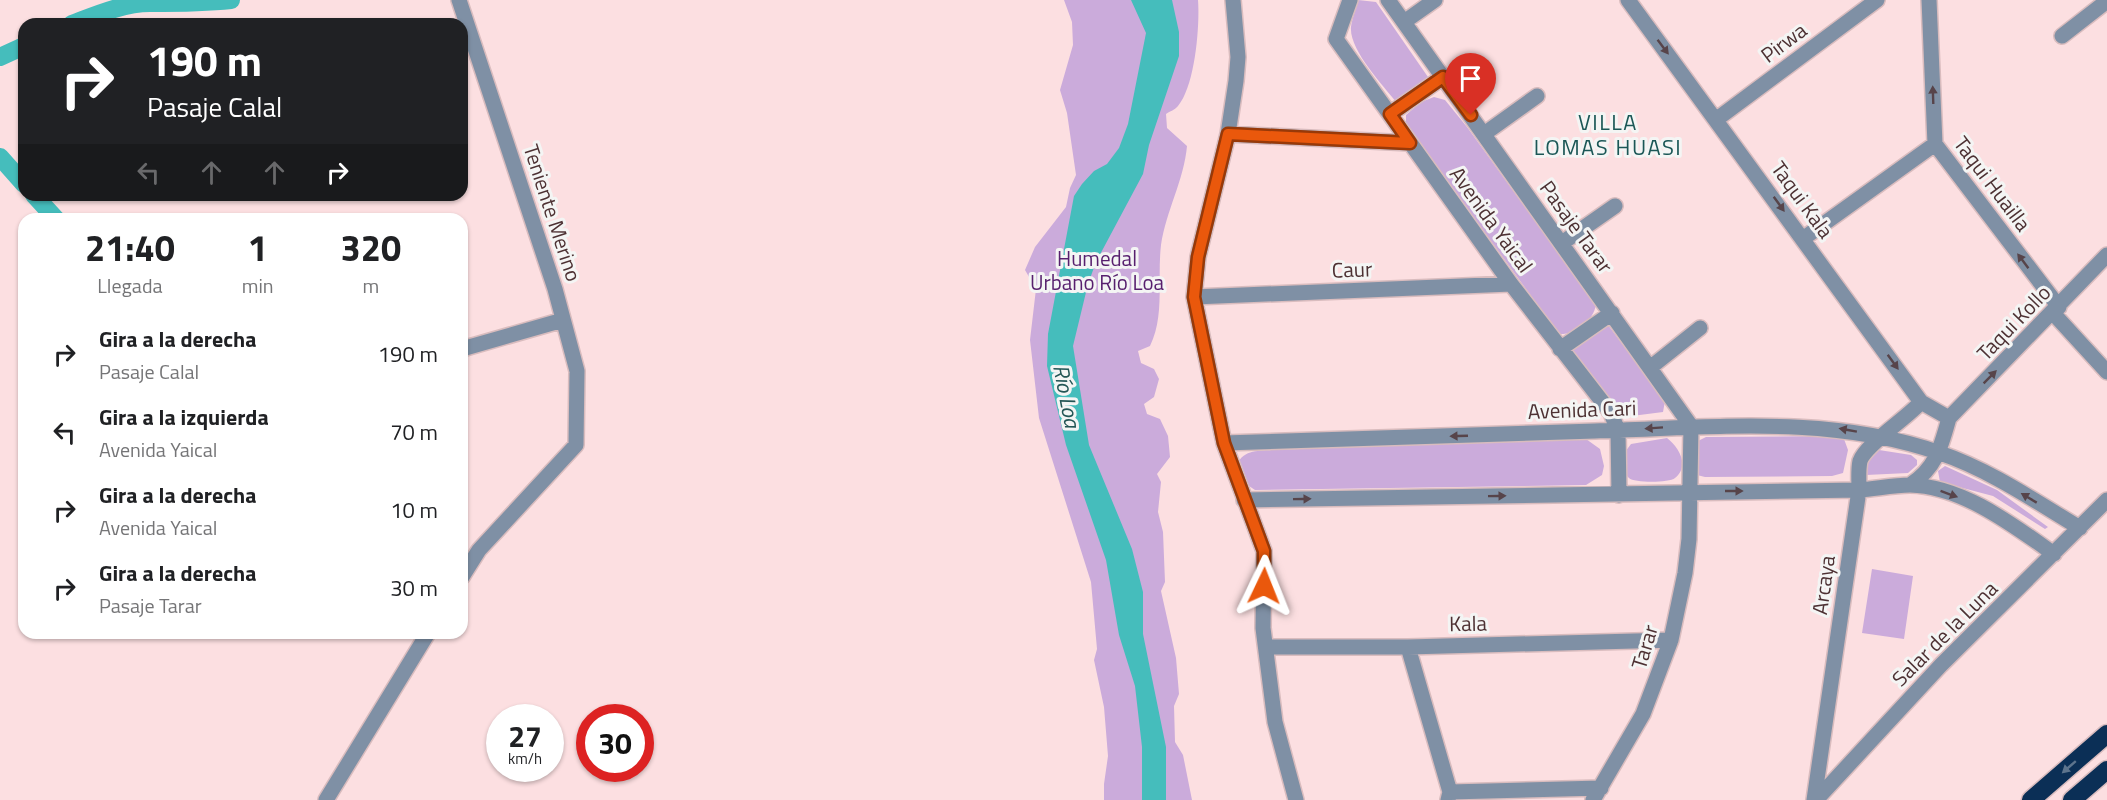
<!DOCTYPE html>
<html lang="es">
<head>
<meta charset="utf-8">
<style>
  :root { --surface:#fff; --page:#f2f2f2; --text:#202124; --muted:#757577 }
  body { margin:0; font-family:"Titillium Web",sans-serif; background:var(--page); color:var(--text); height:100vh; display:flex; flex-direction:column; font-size:22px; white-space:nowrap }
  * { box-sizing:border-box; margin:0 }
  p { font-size:20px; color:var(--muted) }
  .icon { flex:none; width:33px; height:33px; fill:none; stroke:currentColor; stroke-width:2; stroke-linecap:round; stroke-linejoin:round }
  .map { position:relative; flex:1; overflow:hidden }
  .sheet { position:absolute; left:18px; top:213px; width:450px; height:426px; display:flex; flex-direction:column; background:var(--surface); border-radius:18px; box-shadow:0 2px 4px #0004 }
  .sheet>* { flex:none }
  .banner { position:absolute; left:18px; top:18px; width:450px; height:183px; border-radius:18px; box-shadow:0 2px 4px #0004; background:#202124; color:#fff; overflow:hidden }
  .speed { position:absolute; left:486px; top:704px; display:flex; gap:12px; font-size:30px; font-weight:700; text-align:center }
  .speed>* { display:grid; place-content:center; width:78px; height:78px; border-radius:50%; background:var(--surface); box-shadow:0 2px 4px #0004; line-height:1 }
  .speed small { font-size:15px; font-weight:400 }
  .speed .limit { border:9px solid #d22; background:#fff; color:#111 }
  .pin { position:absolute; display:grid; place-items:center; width:51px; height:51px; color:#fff; margin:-62px -26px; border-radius:50% 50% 50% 0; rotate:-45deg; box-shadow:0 0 6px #0007 }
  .pin .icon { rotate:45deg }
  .me { position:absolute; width:66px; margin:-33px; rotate:2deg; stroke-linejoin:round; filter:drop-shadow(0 0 4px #0008) }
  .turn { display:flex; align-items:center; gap:21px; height:126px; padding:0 30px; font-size:27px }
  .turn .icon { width:78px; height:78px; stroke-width:2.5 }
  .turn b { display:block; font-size:42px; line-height:51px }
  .lanes { display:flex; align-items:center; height:57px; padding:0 30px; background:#0003; justify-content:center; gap:30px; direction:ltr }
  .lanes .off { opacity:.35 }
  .eta { display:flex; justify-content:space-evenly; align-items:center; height:102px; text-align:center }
  .eta b { font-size:36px; font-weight:700; line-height:42px }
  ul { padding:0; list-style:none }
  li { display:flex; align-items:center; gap:18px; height:78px; padding:0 30px }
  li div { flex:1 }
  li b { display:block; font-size:22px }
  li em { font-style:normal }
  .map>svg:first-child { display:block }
</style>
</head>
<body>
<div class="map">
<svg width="2107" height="800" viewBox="0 0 2107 800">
  <rect width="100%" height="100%" fill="#fcdfe1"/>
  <path fill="#cbabdb" d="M1064 0H1198C1200 26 1195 86 1178 106 1175 110 1170 111 1166 114L1167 128 1187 146C1184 180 1166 211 1161 245 1157 279 1165 316 1150 346L1138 351 1141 363 1154 369 1159 379 1154 397 1144 404 1147 414 1160 419 1168 436 1170 457 1157 474 1161 482 1158 512 1163 532 1165 582 1161 591 1176 658 1179 694 1174 706 1175 742 1183 755 1192 800H1104V784L1108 756 1104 707 1094 660 1097 649 1091 582 1039 418 1030 340 1036 289 1025 270 1035 247 1066 207 1070 188 1076 175 1067 113 1060 90 1073 45 1072 22Z
    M1358 0 1376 2 1428 77 1397 103C1383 85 1349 50 1351 27 1352 19 1356 9 1358 0Z
    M1434 97 1445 100 1467 127 1596 305C1593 321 1575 335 1559 334L1406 125V115L1421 102Z
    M1608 325 1665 401 1663 412 1624 417 1617 413 1571 351Z
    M1833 436 1844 439 1848 450 1843 473 1832 476 1705 477 1697 475 1698 441 1706 437Z
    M1667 438C1679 447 1690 466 1675 478 1669 483 1634 483 1629 478 1623 473 1623 463 1622 456L1631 444Z
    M1586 439 1600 449 1604 466 1602 475 1586 485 1255 490 1243 482 1236 467C1242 450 1256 451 1272 450Z
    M1879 450 1911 455 1917 460V465L1908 473 1866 475V462Z
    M1945 466 1997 490 2048 527 2045 529 1993 496 1940 482 1938 471Z
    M1872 569 1913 576 1904 639 1862 633Z"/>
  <path fill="#45bdbc" d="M1131 0H1172L1179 32V56L1149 145 1143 174 1096 262 1088 284 1073 346 1089 445 1132 549 1143 592V634L1166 747V800H1142V747L1135 686 1119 635 1106 560 1066 445 1047 366 1048 334 1074 196 1082 184 1094 171 1107 164 1119 148 1128 124 1146 33Z"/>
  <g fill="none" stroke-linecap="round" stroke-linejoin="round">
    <path stroke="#45bdbc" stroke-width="18" d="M72 24C96 15 124 3 150 3 177 3 203 3 231 0
      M0 57 24 46
      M0 157 24 184
      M34 195 56 219"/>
    <g stroke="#d9bcbe" stroke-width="18">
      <path id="minor" d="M459 0 555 289 577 371 576 445 479 550 462 577
        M1233 0 1238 57 1236 81 1228 134 1198 257 1194 297 1224 443 1264 551 1263 628 1275 722 1296 800
        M1350 0 1336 39 1511 284 1611 413 1618 431 1619 495
        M1388 0 1691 426 1689 539 1685 573 1671 640 1643 714 1593 800
        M1628 0 1921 402 1949 418
        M1929 0 1935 144 2059 307
        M1404 22 1435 0
        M2062 36 2107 1
        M1390 114 1443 77
        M1717 119 1877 0
        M1228 134 1410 143
        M1484 134 1537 96
        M1804 238 1935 144
        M1562 243 1615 206
        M1194 297 1511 284
        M2053 313 2107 372
        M462 349 563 320
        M1560 349 1612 313
        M1651 367 1700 328
        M1224 443C1347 439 1471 435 1595 431 1710 428 1829 414 1940 453 1990 470 2035 501 2080 528
        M1910 485C1936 468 1941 447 1949 418L2107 255
        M1244 500 1859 490C1875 489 1893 485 1910 485 1962 486 2013 525 2054 554
        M1266 647H1408L1671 640
        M1408 647 1450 792 1448 800
        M1450 792 1601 788
        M326 800 428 633
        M1814 800 1859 490C1859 481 1858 470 1860 461 1865 445 1907 418 1921 402
        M1816 800 1941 665 2107 500"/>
    </g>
    <g stroke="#d9bcbe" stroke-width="21">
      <path id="highway" d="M2031 800 2107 734
        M2072 800 2107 770"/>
    </g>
    <use href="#minor" stroke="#7f90a5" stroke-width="15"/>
    <use href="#highway" stroke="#0b2f56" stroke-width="18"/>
  </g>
  <defs><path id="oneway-solid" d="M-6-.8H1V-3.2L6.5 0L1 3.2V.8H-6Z" transform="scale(1.5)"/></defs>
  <g fill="#57444a">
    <use href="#oneway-solid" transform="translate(1663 47) rotate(53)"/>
    <use href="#oneway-solid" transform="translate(1933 95) rotate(-92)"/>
    <use href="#oneway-solid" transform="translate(1779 204) rotate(54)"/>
    <use href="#oneway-solid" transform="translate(2023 261) rotate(-127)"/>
    <use href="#oneway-solid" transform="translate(1893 362) rotate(54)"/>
    <use href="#oneway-solid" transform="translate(1990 377) rotate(-45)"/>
    <use href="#oneway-solid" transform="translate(1654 428) rotate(176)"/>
    <use href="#oneway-solid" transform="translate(1848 430) rotate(-170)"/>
    <use href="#oneway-solid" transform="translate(1459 436) rotate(178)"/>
    <use href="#oneway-solid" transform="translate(1734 491)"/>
    <use href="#oneway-solid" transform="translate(1949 494) rotate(20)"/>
    <use href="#oneway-solid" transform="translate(1497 496) rotate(-1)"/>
    <use href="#oneway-solid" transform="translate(2029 498) rotate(-149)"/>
    <use href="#oneway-solid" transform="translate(1302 499) rotate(-1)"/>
  </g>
  <use fill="#5d748d" href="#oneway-solid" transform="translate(2069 767) rotate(139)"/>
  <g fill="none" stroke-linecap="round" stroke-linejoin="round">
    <g stroke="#983908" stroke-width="15">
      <path id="route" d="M1264 586V551L1224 443 1194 297 1198 257 1228 134 1410 143 1390 114 1443 77 1471 115"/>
    </g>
    <use href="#route" stroke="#ea580c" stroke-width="10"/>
  </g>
  <g text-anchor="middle" stroke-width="6" stroke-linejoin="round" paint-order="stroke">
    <g font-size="21" fill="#4d3133" stroke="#f4f5f4">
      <text transform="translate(1784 43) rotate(-37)" y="7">Pirwa</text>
      <text transform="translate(1992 184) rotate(53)" y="7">Taqui Huailla</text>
      <text transform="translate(1802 200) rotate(54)" y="7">Taqui Kala</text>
      <text transform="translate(552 213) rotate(72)" y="7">Teniente Merino</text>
      <text transform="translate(1491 220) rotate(54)" y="7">Avenida Yaical</text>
      <text transform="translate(1576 227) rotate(54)" y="7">Pasaje Tarar</text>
      <text transform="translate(1352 270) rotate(-2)" y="7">Caur</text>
      <text transform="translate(2014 323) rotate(-46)" y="7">Taqui Kollo</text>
      <text transform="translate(1582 410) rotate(-2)" y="7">Avenida Cari</text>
      <text transform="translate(1824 585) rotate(-82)" y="7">Arcaya</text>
      <text transform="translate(1468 624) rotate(-1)" y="7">Kala</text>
      <text transform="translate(1945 634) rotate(-45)" y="7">Salar de la Luna</text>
      <text transform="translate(1645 647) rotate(-73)" y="7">Tarar</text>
    </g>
    <g font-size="21" fill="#571f6e" stroke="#f4f5f4">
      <text x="1097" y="266">Humedal<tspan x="1097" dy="24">Urbano Río Loa</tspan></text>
    </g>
    <g font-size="22" letter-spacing="1.5" fill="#1b5756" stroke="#f4f5f4">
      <text x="1608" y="130">VILLA<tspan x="1608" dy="25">LOMAS HUASI</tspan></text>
    </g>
    <g font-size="22" font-style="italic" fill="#235655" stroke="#f4f5f4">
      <text transform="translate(1067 396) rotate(79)" y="8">Río Loa</text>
    </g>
  </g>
</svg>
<div class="speed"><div>27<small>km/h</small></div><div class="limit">30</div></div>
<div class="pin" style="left:1471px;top:115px;background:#d93025"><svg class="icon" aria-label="arrive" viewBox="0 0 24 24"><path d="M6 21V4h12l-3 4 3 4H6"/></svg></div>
<svg class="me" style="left:1264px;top:586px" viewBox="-20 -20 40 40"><path d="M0-17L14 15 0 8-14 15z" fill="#ea580c" stroke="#fff" stroke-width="4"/></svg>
<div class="banner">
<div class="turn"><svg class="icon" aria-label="right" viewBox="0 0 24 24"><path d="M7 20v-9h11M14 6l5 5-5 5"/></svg><div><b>190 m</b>Pasaje Calal</div></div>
<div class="lanes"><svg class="icon off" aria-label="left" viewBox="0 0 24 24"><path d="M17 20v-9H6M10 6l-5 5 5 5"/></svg><svg class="icon off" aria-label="ahead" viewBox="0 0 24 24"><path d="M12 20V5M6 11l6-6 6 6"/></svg><svg class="icon off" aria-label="ahead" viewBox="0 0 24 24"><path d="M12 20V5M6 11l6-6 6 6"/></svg><svg class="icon" aria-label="right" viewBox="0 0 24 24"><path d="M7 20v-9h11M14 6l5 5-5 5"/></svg></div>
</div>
<section class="sheet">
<div class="eta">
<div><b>21:40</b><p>Llegada</p></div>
<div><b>1</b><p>min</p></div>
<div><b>320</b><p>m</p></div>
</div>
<ul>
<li><svg class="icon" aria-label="right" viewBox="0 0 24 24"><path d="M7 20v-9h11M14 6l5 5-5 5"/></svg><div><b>Gira a la derecha</b><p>Pasaje Calal</p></div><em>190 m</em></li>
<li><svg class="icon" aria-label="left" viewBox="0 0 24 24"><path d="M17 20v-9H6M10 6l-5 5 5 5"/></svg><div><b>Gira a la izquierda</b><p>Avenida Yaical</p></div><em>70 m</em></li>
<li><svg class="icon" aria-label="right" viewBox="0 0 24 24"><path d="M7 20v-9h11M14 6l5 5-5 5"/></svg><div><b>Gira a la derecha</b><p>Avenida Yaical</p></div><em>10 m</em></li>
<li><svg class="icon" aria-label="right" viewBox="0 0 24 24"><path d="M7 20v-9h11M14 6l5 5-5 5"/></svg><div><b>Gira a la derecha</b><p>Pasaje Tarar</p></div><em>30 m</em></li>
</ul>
</section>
</div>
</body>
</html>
